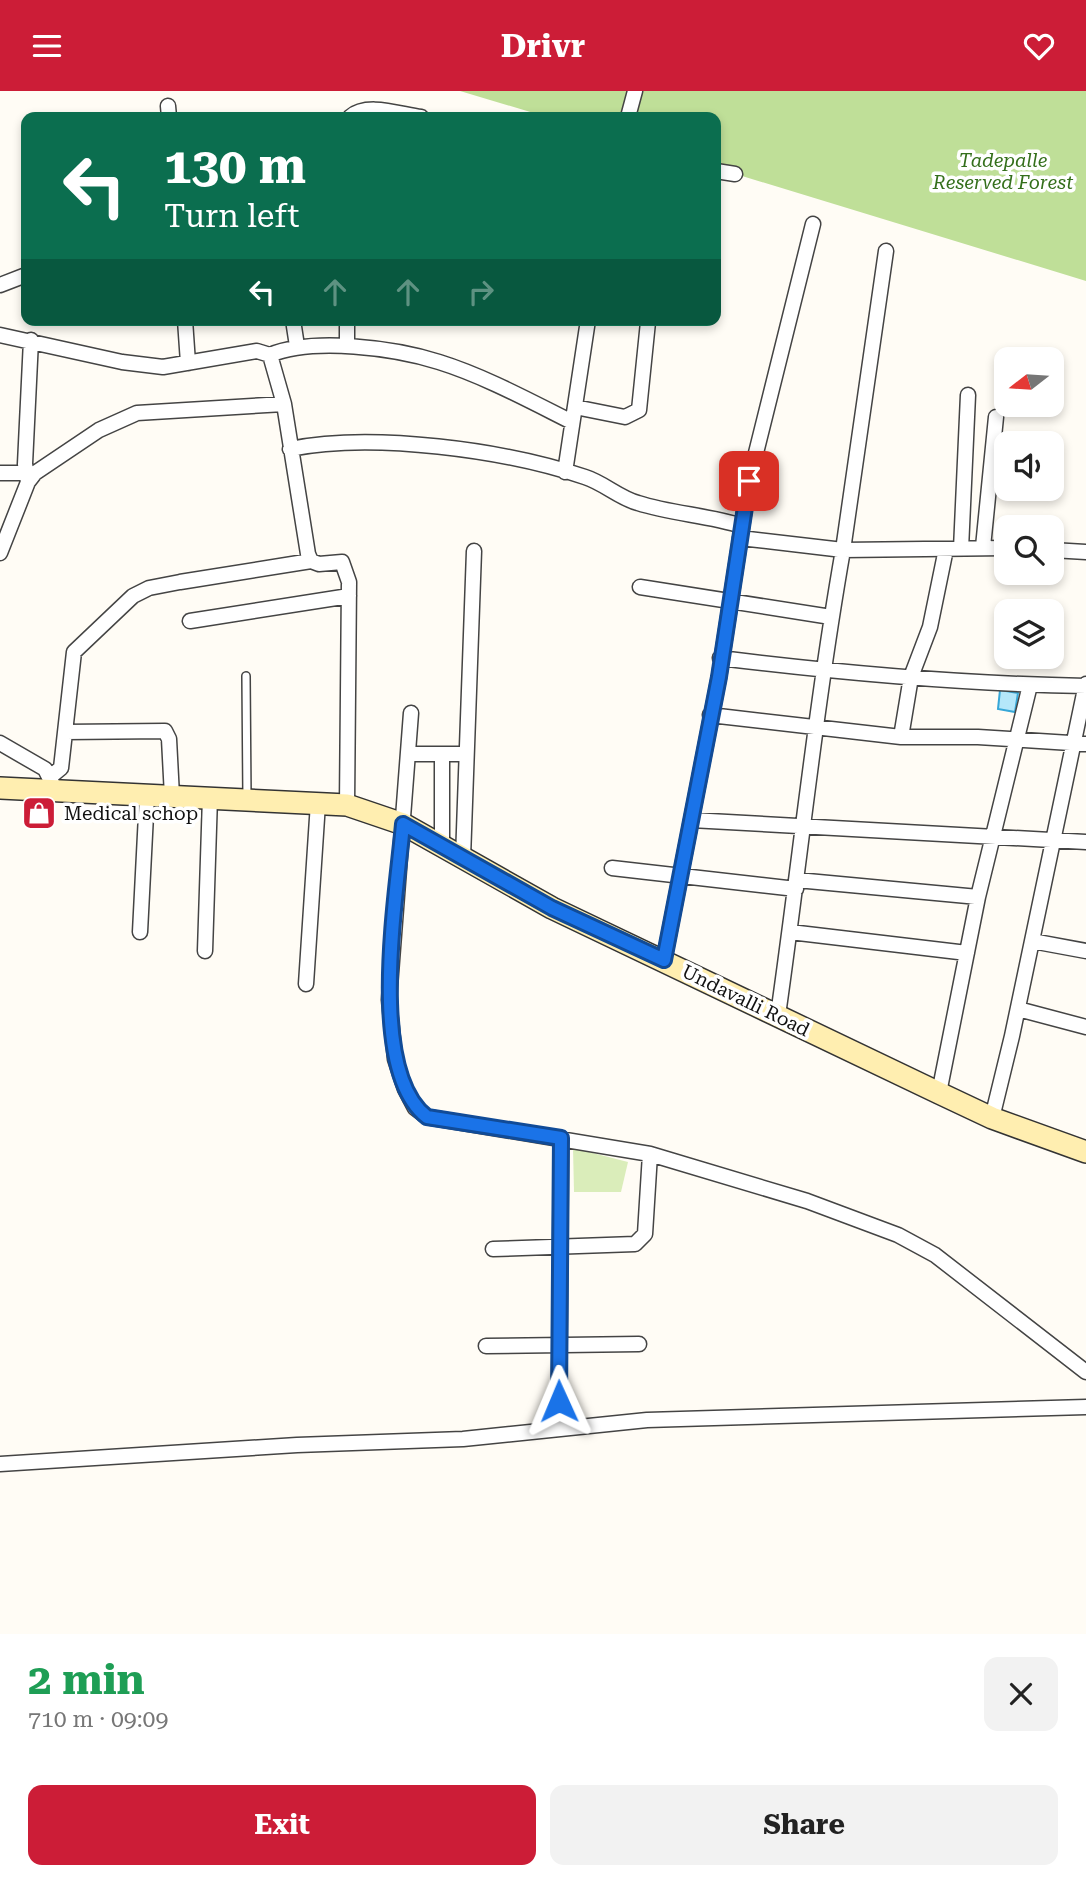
<!DOCTYPE html>
<html lang="en">
<head>
<meta charset="utf-8">
<style>
  :root { --surface:#fff; --page:#f2f2f2; --text:#222; --muted:#767676; --accent:#cc1d37 }
  body { margin:0; font-family:"Roboto Serif",serif; background:var(--page); color:var(--text); height:100vh; display:flex; flex-direction:column; font-size:26px; white-space:nowrap }
  * { box-sizing:border-box; margin:0 }
  p { font-size:23px; color:var(--muted) }
  .icon { flex:none; width:38px; height:38px; fill:none; stroke:currentColor; stroke-width:2; stroke-linecap:round; stroke-linejoin:round }
  .map { position:relative; height:1543px; overflow:hidden }
  .drawer { display:flex; flex-direction:column; background:var(--surface); flex:1 }
  .drawer>* { flex:none }
  .top-card { position:absolute; left:21px; top:21px; width:700px; height:214px; border-radius:14px; box-shadow:0 4px 10px #0003; background:#0b6e4f; color:#fff; overflow:hidden }
  .needle { width:46px; rotate:253deg }
  .controls { position:absolute; left:994px; top:256px; display:grid; gap:14px }
  .controls a { display:grid; place-items:center; width:70px; height:70px; border-radius:14px; background:var(--surface); box-shadow:0 4px 10px #0003; font-size:35px }
  .pin { position:absolute; display:grid; place-items:center; width:60px; height:60px; color:#fff; margin:-30px; border-radius:14px; box-shadow:0 4px 10px #0006 }
  .me { position:absolute; width:77px; margin:-38px; rotate:359deg; stroke-linejoin:round; filter:drop-shadow(0 0 5px #0008) }
  .turn { display:flex; align-items:center; gap:24px; height:147px; padding:0 28px; font-size:32px }
  .turn .icon { width:91px; height:91px; stroke-width:2.5 }
  .turn b { display:block; font-size:49px; line-height:60px }
  .lanes { display:flex; align-items:center; height:66px; padding:0 28px; background:#0003; justify-content:center; gap:35px; direction:ltr }
  .lanes .off { opacity:.35 }
  .round { display:grid; place-items:center; flex:none; width:74px; height:74px; border-radius:14px; background:var(--page) }
  .head { display:flex; align-items:center; justify-content:space-between; height:119px; padding:0 28px }
  h1 { font-size:42px; font-weight:700; line-height:52px; color:#1e9e55 }
  .action { display:flex; gap:14px; margin-top:auto; padding:14px 28px }
  .action a { flex:1; height:80px; border-radius:14px; background:var(--accent); color:#fff; font-size:28px; font-weight:700; line-height:80px; text-align:center }
  .action a+a { background:var(--page); color:var(--text) }
  header { display:flex; justify-content:space-between; align-items:center; height:91px; padding:0 28px; background:var(--accent); color:#fff; font-size:32px; font-weight:700 }
  .map>svg:first-child { display:block }
</style>
</head>
<body>
<header><svg class="icon" aria-label="menu" viewBox="0 0 24 24"><path d="M4 6h16M4 12h16M4 18h16"/></svg>Drivr<svg class="icon" aria-label="heart" viewBox="0 0 24 24"><path d="M12 20l-8-8c-3-5 5-10 8-4 3-6 11-1 8 4z"/></svg></header>
<div class="map">
<svg width="1086" height="1543" viewBox="0 0 1086 1543">
  <rect width="100%" height="100%" fill="#fffcf5"/>
  <path fill="#daedba" d="M573 1057 628 1071 621 1101H574Z"/>
  <path fill="#bfdf98" d="M460 0H1086V190L716 77V26H547Z"/>
  <path fill="#b5e7fa" stroke="#37a7d7" stroke-width="2" d="M1000 599 1018 602 1015 621 998 618Z"/>
  <g fill="none" stroke-linecap="round" stroke-linejoin="round">
    <g stroke="#444" stroke-width="10">
      <path id="lane" d="M246 585 247 708"/>
    </g>
    <g stroke="#444" stroke-width="17">
      <path id="street" d="M168 15 169 26
        M350 26C367 11 399 23 421 26
        M628 26 635 0
        M716 80 735 83
        M0 194 26 184
        M185 229 188 272
        M293 229 297 255
        M347 229V255
        M0 244 122 271 163 276 257 260 270 264 284 313 308 463 311 470 319 473 342 471 349 491 347 714
        M270 264C313 246 395 257 439 271 484 285 530 310 572 331
        M575 316 625 326 639 319 648 231
        M290 358C372 341 505 359 585 386 604 392 619 407 638 412 672 423 708 424 742 435
        M565 381 588 229
        M0 382H26
        M28 391 25 373 31 249
        M740 447 843 459 886 160
        M983 456 996 326
        M961 458 968 304
        M1052 459 1086 461
        M0 462 28 391 35 382 99 339 137 322 284 313
        M640 496 831 526
        M190 530 349 505
        M720 567C841 582 964 593 1086 595
        M411 622 389 909 395 968 405 998 415 1017 427 1026 650 1063 807 1110 898 1144 935 1164 1086 1281
        M710 624 901 646H978L1086 653
        M65 641 165 640 169 648 172 705
        M901 646 911 586 930 536 946 458
        M0 652 45 678 52 692
        M408 663H466
        M442 663V755
        M50 686 61 677 74 561 133 505 149 497 180 491 311 470
        M691 729 1086 751
        M463 767 474 460
        M612 777 796 798
        M797 789 978 806
        M140 841 147 704
        M790 841 967 862
        M1032 850 1086 860
        M205 860 210 706
        M664 869 719 586 749 390 813 133
        M306 893 318 712
        M1018 918 1086 936
        M778 924C800 769 816 613 843 459L1006 457
        M939 1002 978 806 1030 594
        M992 1027 1012 945 1086 593
        M493 1158 635 1153 645 1143 650 1063
        M486 1255 639 1253
        M559 1338 561 1047
        M0 1373 297 1354 463 1348 647 1329 1086 1316"/>
    </g>
    <g stroke="#333" stroke-width="24">
      <path id="secondary" d="M0 697 347 714 403 733 552 817 939 1002 992 1027 1086 1061"/>
    </g>
    <use href="#lane" stroke="#fff" stroke-width="7"/>
    <use href="#street" stroke="#fff" stroke-width="14"/>
    <use href="#secondary" stroke="#ffeeb0" stroke-width="21"/>
  </g>
  <g fill="none" stroke-linecap="round" stroke-linejoin="round">
    <g stroke="#114b97" stroke-width="18">
      <path id="route" d="M559 1310 561 1047 427 1026C366 979 397 803 403 733L552 817 664 869 719 586 749 390"/>
    </g>
    <use href="#route" stroke="#1a73e8" stroke-width="12"/>
  </g>
  <defs>
    <g id="shop-square" transform="scale(1.75)"><rect x="-9" y="-9" width="18" height="18" rx="4" fill="#cc1d37" stroke="#fff"/><path d="M-5-2.5h2.3a2.7 3.5 0 0 1 5.4 0H5L5.5 6h-11ZM-1.5-2.5h3a1.5 2.3 0 0 0-3 0Z" fill="#fff"/></g>
  </defs>
  <g fill-rule="evenodd">
    <use href="#shop-square" x="39" y="722"/>
  </g>
  <g text-anchor="middle" stroke-width="7" stroke-linejoin="round" paint-order="stroke">
    <g font-size="19" font-style="italic" fill="#346f1b" stroke="#fff">
      <text x="1003" y="76">Tadepalle<tspan x="1003" dy="22">Reserved Forest</tspan></text>
    </g>
    <g font-size="19" fill="#111" stroke="#fff" text-anchor="start">
      <text x="64" y="729">Medical schop</text>
    </g>
    <g font-size="19" fill="#111" stroke="#fff">
      <text transform="translate(746 909) rotate(26)" y="7">Undavalli Road</text>
    </g>
  </g>
</svg>
<div class="controls">
<a><svg class="needle" viewBox="-14 -14 28 28"><path d="M0-13l5 13h-10z" fill="#e53935"/><path d="M0 13l5-13h-10z" fill="#767676"/></svg></a>
<a><svg class="icon" aria-label="sound" viewBox="0 0 24 24"><path d="M4 9h4l5-4v14l-5-4H4zM17 9q2 3 0 6"/></svg></a>
<a><svg class="icon" aria-label="search" viewBox="0 0 24 24"><circle cx="10" cy="10" r="6"/><path d="M15 15l6 6"/></svg></a>
<a><svg class="icon" aria-label="layers" viewBox="0 0 24 24"><path d="M12 4l9 5-9 5-9-5zM3 14l9 5 9-5"/></svg></a>
</div>
<div class="pin" style="left:749px;top:390px;background:#d93025"><svg class="icon" aria-label="arrive" viewBox="0 0 24 24"><path d="M6 21V4h12l-3 4 3 4H6"/></svg></div>
<svg class="me" style="left:559px;top:1310px" viewBox="-20 -20 40 40"><path d="M0-17L14 15 0 8-14 15z" fill="#1a73e8" stroke="#fff" stroke-width="4"/></svg>
<div class="top-card">
<div class="turn"><svg class="icon" aria-label="left" viewBox="0 0 24 24"><path d="M17 20v-9H6M10 6l-5 5 5 5"/></svg><div><b>130 m</b>Turn left</div></div>
<div class="lanes"><svg class="icon" aria-label="left" viewBox="0 0 24 24"><path d="M17 20v-9H6M10 6l-5 5 5 5"/></svg><svg class="icon off" aria-label="ahead" viewBox="0 0 24 24"><path d="M12 20V5M6 11l6-6 6 6"/></svg><svg class="icon off" aria-label="ahead" viewBox="0 0 24 24"><path d="M12 20V5M6 11l6-6 6 6"/></svg><svg class="icon off" aria-label="right" viewBox="0 0 24 24"><path d="M7 20v-9h11M14 6l5 5-5 5"/></svg></div>
</div>
</div>
<section class="drawer">
<div class="head"><div><h1>2 min</h1><p>710 m · 09:09</p></div><a class="round"><svg class="icon" aria-label="close" viewBox="0 0 24 24"><path d="M6 6l12 12M18 6L6 18"/></svg></a></div>
<div class="action"><a>Exit</a><a>Share</a></div>
</section>
</body>
</html>
